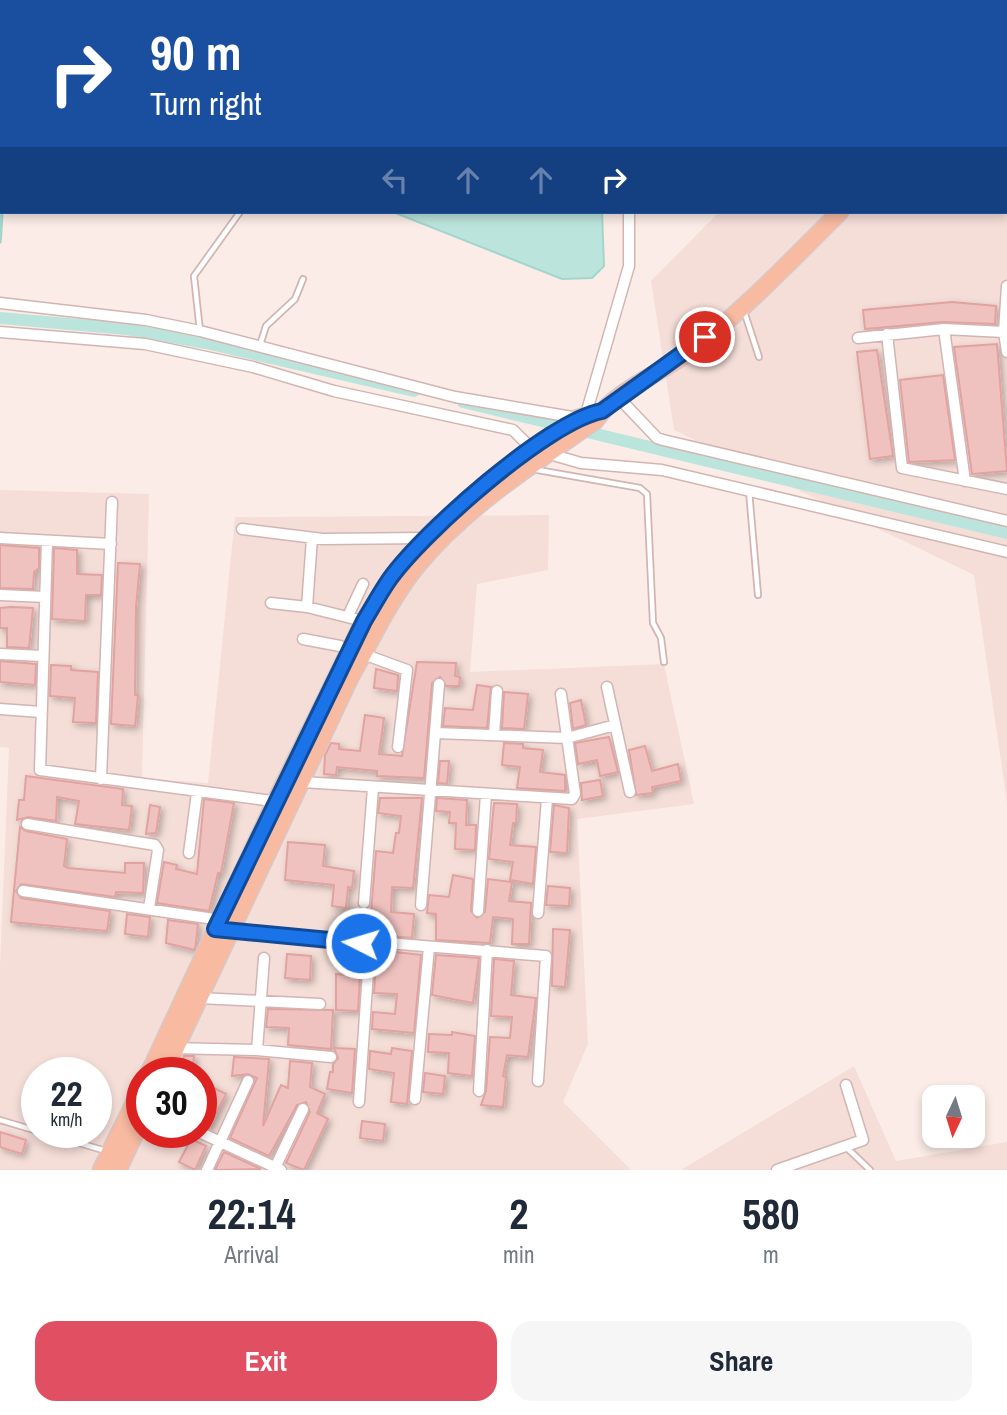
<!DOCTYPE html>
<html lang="en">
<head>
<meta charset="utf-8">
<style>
  :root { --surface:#fff; --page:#f6f6f7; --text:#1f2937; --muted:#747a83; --accent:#e15062 }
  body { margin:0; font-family:"Archivo Narrow",sans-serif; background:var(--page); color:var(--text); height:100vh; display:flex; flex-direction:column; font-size:26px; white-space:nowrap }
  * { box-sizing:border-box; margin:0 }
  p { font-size:23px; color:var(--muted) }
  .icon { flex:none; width:38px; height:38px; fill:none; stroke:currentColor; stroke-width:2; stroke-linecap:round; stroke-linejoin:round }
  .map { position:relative; height:1170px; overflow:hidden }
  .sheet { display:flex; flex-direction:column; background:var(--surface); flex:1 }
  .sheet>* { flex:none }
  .guide { position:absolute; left:0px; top:0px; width:1008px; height:214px; box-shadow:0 4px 10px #0003; background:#1a4fa0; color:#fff; overflow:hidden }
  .needle { width:46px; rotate:184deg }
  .controls { position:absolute; left:922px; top:1085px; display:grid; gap:14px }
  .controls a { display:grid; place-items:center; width:63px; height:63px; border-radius:14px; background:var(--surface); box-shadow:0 4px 10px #0003; font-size:35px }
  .speed { position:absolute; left:21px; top:1057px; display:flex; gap:14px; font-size:35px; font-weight:700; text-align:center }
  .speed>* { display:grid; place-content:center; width:91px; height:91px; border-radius:50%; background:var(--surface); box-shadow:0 4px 10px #0003; line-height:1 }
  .speed small { font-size:18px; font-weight:400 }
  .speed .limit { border:10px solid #d22; background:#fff; color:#111 }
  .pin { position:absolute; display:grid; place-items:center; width:60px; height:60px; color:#fff; margin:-30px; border:4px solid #fff; border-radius:50%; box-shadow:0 2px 7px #0007 }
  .me { position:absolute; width:77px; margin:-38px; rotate:275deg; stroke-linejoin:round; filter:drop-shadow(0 0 5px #0008) }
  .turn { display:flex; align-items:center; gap:24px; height:147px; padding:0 35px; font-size:32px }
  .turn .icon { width:91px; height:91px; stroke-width:2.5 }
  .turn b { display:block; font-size:49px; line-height:60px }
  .lanes { display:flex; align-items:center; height:66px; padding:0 35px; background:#0003; justify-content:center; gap:35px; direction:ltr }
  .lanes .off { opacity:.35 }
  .eta { display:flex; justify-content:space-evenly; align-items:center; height:119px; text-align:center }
  .eta b { font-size:42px; font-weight:700; line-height:49px }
  .primary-button { display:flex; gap:14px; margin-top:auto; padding:14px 35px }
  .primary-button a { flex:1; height:80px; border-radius:21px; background:var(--accent); color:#fff; font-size:28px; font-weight:700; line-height:80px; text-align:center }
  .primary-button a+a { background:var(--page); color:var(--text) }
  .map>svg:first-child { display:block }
</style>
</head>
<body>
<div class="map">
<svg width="1007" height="1170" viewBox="0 0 1007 1170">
  <defs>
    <filter id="shadow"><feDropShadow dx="3" dy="3" stdDeviation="3.5" flood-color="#0004"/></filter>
  </defs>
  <rect width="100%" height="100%" fill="#fcece7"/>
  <path fill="#f5ded8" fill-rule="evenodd" d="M604 0H957L603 2Z
    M1007 172V803L974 575 674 430 651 281 719 212H1006Z
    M0 490 149 494 142 778 208 783 235 517 549 515 548 570 477 584 470 672 664 664 694 804 577 819 588 1044 563 1102 631 1170H0V966L9 748 0 747ZM37 1073H96V1132H37ZM142 1073H201V1132H142Z
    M854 1066 896 1161 1007 1142V1170H681Z"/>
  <path fill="#bbe5dc" stroke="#a2d6cc" stroke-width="2" d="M353 0H576L353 2Z
    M393 212H602L604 266 592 278 562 279Z"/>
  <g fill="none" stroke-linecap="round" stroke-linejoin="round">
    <path stroke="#a2d6cc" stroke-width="3.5" d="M48 2V0
      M0 242 2 212"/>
    <path stroke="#bbe5dc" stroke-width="12" d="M0 318 126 329 206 343 414 391
      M463 402 1007 533"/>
  </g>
  <path fill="#f0c2bf" stroke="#e2a2a0" stroke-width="2" filter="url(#shadow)" d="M952 302 996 306 995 324 943 322 865 329 863 310Z
    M997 344 1007 471 972 474 954 347Z
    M877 350 893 456 870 459 857 352Z
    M943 375 955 460 909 462 900 380Z
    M0 545 39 548V568L34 572 33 589 0 588Z
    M54 548 77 550V574L102 575 101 595H86L85 621 52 619Z
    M118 563 140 564 136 607 135 695H138L135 726 111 724Z
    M11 607 33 608 29 648 7 647V628H0V608Z
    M0 661 36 664 35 685 0 682Z
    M417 662 456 663 455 676 460 677 459 686H446L440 677 432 683 424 778 377 776V771L337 767 336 775 324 774 325 755 331 743 339 744V749L360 751 365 715 384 718 379 754 402 756Z
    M51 665 71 666V670L98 672 96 723 73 722 75 698 50 696Z
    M376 669 398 675 397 691 374 688Z
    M477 685 491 687 487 728 443 726 445 708 473 710Z
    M504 692 528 694 524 729 502 728Z
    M581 700 586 725 573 729 570 703Z
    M609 737 618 772 600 776 597 760 578 764 575 743Z
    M504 743 523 744V748L543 750 540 772 565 775V791L517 788 520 767 502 765Z
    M645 746 652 771 678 764 681 781 652 787 653 793 636 795 629 750Z
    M440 761H449L447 784 438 783Z
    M26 776 123 789 122 805 132 806 129 830 75 824 79 801 57 797 56 821 28 817 17 820 19 800H24Z
    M600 780 603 796 582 800 581 783Z
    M380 798H422L413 888 392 887 391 912 414 914 412 938 366 934 368 913H371L376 851 393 853 396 833H399L401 816 378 813Z
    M437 798 467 800 466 825H476L475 850 455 849 456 823H449L450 812 436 811Z
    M204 799 234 803 221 873H218L209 911 157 903 164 862 177 865 176 869 197 874Z
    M494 803 517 804 516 823H513L510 845 536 847 533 884 510 880 513 862 489 859Z
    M150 805 160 807 156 833 146 834Z
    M554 805 569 808 567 853 550 852Z
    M20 827 26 831 67 839 64 866 68 868 125 873V863H144L143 893 116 892 115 897 21 884 16 891 21 898 110 911 107 931 11 922Z
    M288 842 325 845 323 866 354 871 352 888 348 887 346 908 332 906 334 885 285 880Z
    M453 875 473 879 471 911 477 918 485 912 488 879 512 882 509 901 531 903 529 944H512L513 919 493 917 490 943 436 940V914L427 913 429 895 449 897Z
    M548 886 570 888 569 906 546 905Z
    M127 914 150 917 148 937 125 934Z
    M168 920 198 924 195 950 166 943Z
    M553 929 570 930 565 987 552 986Z
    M377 950 421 955 414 1033 372 1029 373 1012 395 1014 397 994 374 993Z
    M287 954 311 956 310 980 285 978Z
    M436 955 479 958 473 1003 432 995Z
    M494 959 514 961 511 995 536 998 528 1057 507 1055 503 1076 506 1077 503 1107 481 1105 486 1091 490 1037 510 1038 512 1017 491 1016Z
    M336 974 360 976 358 1011 336 1010Z
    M268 1009 333 1010 331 1049 288 1045 289 1028 266 1027Z
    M452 1032 475 1036 472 1076 448 1073 449 1053 428 1052 429 1034 452 1035Z
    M334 1048 355 1049 352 1093 327 1089 330 1072H333V1064L338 1058Z
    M392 1048 412 1051 407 1104 391 1102 394 1073 369 1069 370 1051 391 1054Z
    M184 1056H194L192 1073 180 1072Z
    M234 1057 269 1059 263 1126 281 1085 288 1088 290 1061 312 1063 310 1087 325 1094 317 1113 328 1119 304 1170 286 1163 310 1112 306 1102 297 1105 269 1156 230 1138 257 1078 248 1074 232 1076Z
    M425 1073 445 1076 443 1094 423 1092Z
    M210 1086 226 1094 209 1128 201 1125V1103Z
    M362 1121 385 1124 383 1141 360 1138Z
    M0 1132 26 1140 22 1154 0 1147Z
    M191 1139 206 1146 195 1170 179 1162Z
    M224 1152 261 1169 215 1170Z"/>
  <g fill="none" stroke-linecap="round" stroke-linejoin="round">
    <g stroke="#d2b5b2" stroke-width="8">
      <path id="service" d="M35 0V2
        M0 159 2 150
        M744 311 759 357
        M200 331 194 276 240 212
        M260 345 266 326 295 299 303 279
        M532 469 640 488 647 494 653 623 661 638 664 662
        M749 491 758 595
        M0 1120 37 1131
        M42 1132 106 1151
        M847 1148 870 1170"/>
    </g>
    <g stroke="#d2b5b2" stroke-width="13">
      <path id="minor" d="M621 2V0
        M1007 286 1004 332 1007 352
        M0 303 146 320 200 331 455 397 578 418
        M944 329 965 481
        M0 332 145 344 253 367 334 391 513 430 532 449 581 463 662 470 1007 552
        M887 334 902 468 1007 489
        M858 338 944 329 1004 332
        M619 398 657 438 663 440 1007 521
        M586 414 629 266V212
        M242 529 323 539 426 538
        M0 538 111 544
        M47 541 40 770 280 802
        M0 595 45 597
        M271 603 307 607 367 622
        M307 607 312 538
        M348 616 363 584
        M303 639 340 646 349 651
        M0 654 43 656
        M363 654 407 670 398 747
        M607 687 630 792
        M0 709 41 712
        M435 733 567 738 615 725
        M494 735 497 691
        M101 779 112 502
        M302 782 572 799 575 794 561 694
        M27 824 155 845 158 850 149 908
        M189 853 197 793
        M23 891 221 920
        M364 903 373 788
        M421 905 439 684
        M478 911 486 794
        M538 913 547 799
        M226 930 546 956 538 1081
        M199 998 320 1004
        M171 1048 257 1050 331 1057
        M257 1050 264 958
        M479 1091 487 950
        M415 1099 429 947
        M359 1102 370 943
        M199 1132 281 1170
        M207 1170 248 1081
        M274 1170 303 1109
        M777 1170 863 1140 846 1085"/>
    </g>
    <g stroke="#d5c9c9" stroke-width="19">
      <path id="primary" d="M976 2 977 0
        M149 1073 275 802 364 621 390 579 432 532 514 463 578 418 602 411
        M164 1073 350 678C371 641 389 601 416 567 464 508 533 464 595 421 615 391 657 375 686 354 742 313 791 260 840 212
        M101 1170 142 1087
        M118 1170 142 1119"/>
    </g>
    <use href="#service" stroke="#fff" stroke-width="4.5"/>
    <use href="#minor" stroke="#fff" stroke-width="10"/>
    <use href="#primary" stroke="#f8baa1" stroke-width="16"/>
  </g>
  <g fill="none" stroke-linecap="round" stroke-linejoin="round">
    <g stroke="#114b97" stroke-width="18">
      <path id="route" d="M361 943 215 929 364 621C372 608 380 593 389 580 421 534 548 421 602 411L705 337"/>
    </g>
    <use href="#route" stroke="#1a73e8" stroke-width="12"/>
  </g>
</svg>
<div class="controls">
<a><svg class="needle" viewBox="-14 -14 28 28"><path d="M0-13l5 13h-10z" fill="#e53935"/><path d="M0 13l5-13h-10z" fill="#747a83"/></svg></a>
</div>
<div class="speed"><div>22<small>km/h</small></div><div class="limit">30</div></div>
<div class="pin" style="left:705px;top:337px;background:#d93025"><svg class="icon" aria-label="arrive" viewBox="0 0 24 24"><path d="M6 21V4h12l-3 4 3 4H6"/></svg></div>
<svg class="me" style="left:361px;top:943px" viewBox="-20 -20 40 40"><circle r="17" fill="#1a73e8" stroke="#fff" stroke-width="3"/><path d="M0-11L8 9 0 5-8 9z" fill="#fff"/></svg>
<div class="guide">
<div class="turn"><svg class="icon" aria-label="right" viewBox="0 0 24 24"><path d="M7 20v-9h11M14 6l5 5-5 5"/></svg><div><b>90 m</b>Turn right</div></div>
<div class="lanes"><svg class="icon off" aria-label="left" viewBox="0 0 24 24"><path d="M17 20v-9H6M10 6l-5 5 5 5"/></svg><svg class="icon off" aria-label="ahead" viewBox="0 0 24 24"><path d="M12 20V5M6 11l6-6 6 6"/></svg><svg class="icon off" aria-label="ahead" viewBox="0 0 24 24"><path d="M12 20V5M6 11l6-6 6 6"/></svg><svg class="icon" aria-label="right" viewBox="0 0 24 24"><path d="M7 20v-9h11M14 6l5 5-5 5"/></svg></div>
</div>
</div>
<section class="sheet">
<div class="eta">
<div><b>22:14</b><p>Arrival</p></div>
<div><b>2</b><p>min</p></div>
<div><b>580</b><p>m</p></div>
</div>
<div class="primary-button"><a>Exit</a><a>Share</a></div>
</section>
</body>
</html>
